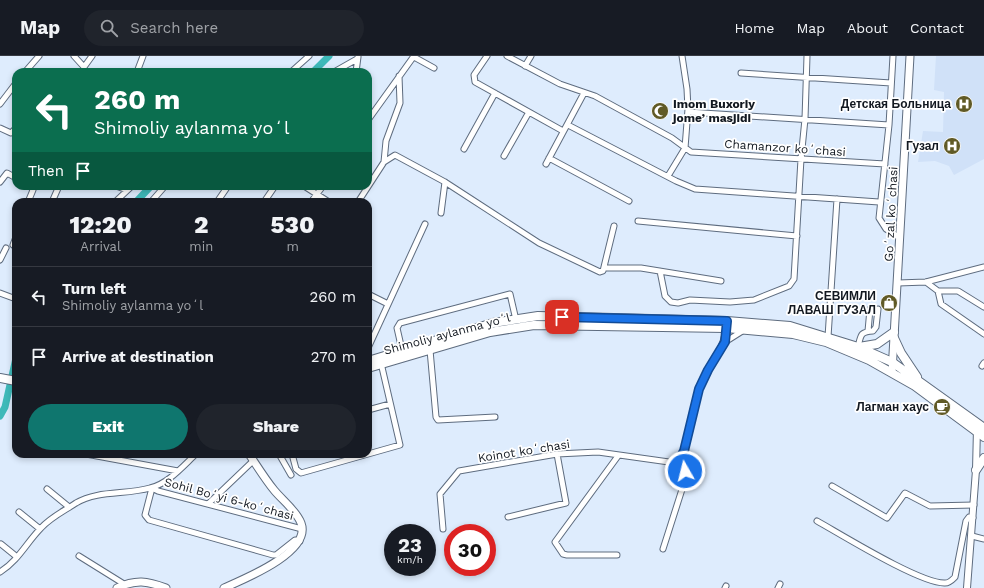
<!DOCTYPE html>
<html lang="en">
<head>
<meta charset="utf-8">
<style>
  :root { --surface:#171b24; --page:#20242c; --text:#f1f3f6; --muted:#9ea1a6; --line:#363941; --accent:#0f766e }
  body { margin:0; font-family:"Work Sans",sans-serif; background:var(--page); color:var(--text); height:100vh; display:flex; flex-direction:column; font-size:15px; white-space:nowrap }
  * { box-sizing:border-box; margin:0 }
  p { font-size:13px; color:var(--muted) }
  .icon { flex:none; width:22px; height:22px; fill:none; stroke:currentColor; stroke-width:2; stroke-linecap:round; stroke-linejoin:round }
  .map { position:relative; flex:1; overflow:hidden }
  .panel { position:absolute; left:12px; top:142px; width:360px; height:260px; display:flex; flex-direction:column; background:var(--surface); border-radius:12px; box-shadow:0 2px 6px #0003 }
  .panel>* { flex:none }
  .hud { position:absolute; left:12px; top:12px; width:360px; height:122px; border-radius:12px; box-shadow:0 2px 6px #0003; background:#0b6e4f; color:#fff; overflow:hidden }
  .speed { position:absolute; left:384px; top:468px; display:flex; gap:8px; font-size:20px; font-weight:700; text-align:center }
  .speed>* { display:grid; place-content:center; width:52px; height:52px; border-radius:50%; background:var(--surface); box-shadow:0 2px 6px #0003; line-height:1 }
  .speed small { font-size:10px; font-weight:400 }
  .speed .limit { border:6px solid #d22; background:#fff; color:#111 }
  .pin { position:absolute; display:grid; place-items:center; width:34px; height:34px; color:#fff; margin:-17px; border-radius:8px; box-shadow:0 2px 6px #0006 }
  .me { position:absolute; width:44px; margin:-22px; rotate:352deg; stroke-linejoin:round; filter:drop-shadow(0 0 3px #0008) }
  .turn { display:flex; align-items:center; gap:14px; height:84px; padding:0 16px; font-size:18px }
  .turn .icon { width:52px; height:52px; stroke-width:2.5 }
  .turn b { display:block; font-size:28px; line-height:34px }
  .then { display:flex; align-items:center; height:38px; padding:0 16px; background:#0003; gap:8px; font-size:15px }
  .eta { display:flex; justify-content:space-evenly; align-items:center; height:68px; text-align:center }
  .eta b { font-size:24px; font-weight:800; line-height:28px }
  .action { display:flex; gap:8px; margin-top:auto; padding:8px 16px }
  .action a { flex:1; height:46px; border-radius:24px; background:var(--accent); color:#fff; font-size:16px; font-weight:800; line-height:46px; text-align:center }
  .action a+a { background:var(--page); color:var(--text) }
  ul { padding:0; list-style:none }
  li { display:flex; align-items:center; gap:12px; height:60px; padding:0 16px; border-top:1px solid var(--line) }
  li div { flex:1 }
  li b { display:block; font-size:15px }
  li em { font-style:normal }
  header { display:flex; align-items:center; gap:24px; box-sizing:border-box; height:56px; padding:0 20px; background:var(--surface); border-bottom:1px solid var(--line) }
  header strong { font-size:19px }
  nav { display:flex; gap:22px; margin-inline-start:auto; font-size:14px }
  .search { width:280px; height:36px; background:var(--page); display:flex; align-items:center; gap:10px; box-sizing:border-box; padding:0 14px; border-radius:22px; color:var(--muted); font-size:15px }
  .map>svg:first-child { display:block }
</style>
</head>
<body>
<header>
<strong>Map</strong>
<div class="search"><svg class="icon" aria-label="search" viewBox="0 0 24 24"><circle cx="10" cy="10" r="6"/><path d="M15 15l6 6"/></svg>Search here</div>
<nav><a>Home</a><a>Map</a><a>About</a><a>Contact</a></nav>
</header>
<div class="map">
<svg width="984" height="532" viewBox="0 0 984 532">
  <rect width="100%" height="100%" fill="#deecfd"/>
  <path fill="#d0e1f8" d="M936 0H984V103L954 119 949 110 935 105 918 106 923 75 943 76 944 36 934 34Z"/>
  <g fill="none" stroke-linecap="round" stroke-linejoin="round">
    <path stroke="#3eb9b9" stroke-width="7" d="M313 16 329 0
      M136 146 151 130
      M0 360 5 351 16 302"/>
    <g stroke="#5e6c7f" stroke-width="7">
      <path id="minor" d="M74 0 84 11V16
        M487 0 474 19 475 26 563 75
        M507 0 560 28 595 40 672 82 691 96 885 108
        M893 0 889 69 879 162 886 173 900 182
        M414 1 434 12
        M525 10 531 0
        M84 11 92 0
        M25 16 39 0
        M137 16 143 0
        M291 16 309 0
        M334 16 357 3
        M356 16 358 1
        M741 17 891 27
        M0 48 16 27
        M688 56 889 69
        M368 64 414 0
        M568 69 676 125 695 133 879 146
        M0 72 11 77 16 72
        M464 93 495 37
        M504 100 529 56
        M549 102 629 145
        M384 106 386 85 400 47 399 20
        M546 108 584 37
        M668 120 685 92 688 53 687 33 682 0
        M0 126 7 117 16 122
        M116 130 127 134
        M304 130 329 146
        M28 146 33 134 30 130
        M52 146 59 130
        M115 146 132 130
        M151 146 165 130
        M217 146 228 130
        M264 146 275 130
        M311 146 323 130
        M358 146 384 106 395 99 445 126 539 187 600 216 603 215 614 170
        M441 157 445 126
        M638 165 797 180
        M16 181 13 189 16 191
        M0 204 6 192
        M604 212H641L721 225
        M660 215 665 240 671 246 678 247 690 244 730 246 754 244 789 230 794 223 801 103 805 63 807 0
        M926 226 938 235 941 248 984 278
        M898 227 926 226 984 211
        M938 235H958L984 251
        M0 237 16 243
        M368 238 388 248
        M868 275 870 253
        M828 281 837 143
        M725 286 744 274
        M858 291C861 279 860 276 873 275L876 271 878 253
        M368 292 425 168
        M402 294 397 272 400 267 510 238 516 264
        M430 294 436 361 438 364 495 361
        M982 310 984 307
        M368 354 390 348
        M86 398 178 415
        M279 398 291 419
        M292 398 296 413 301 417 400 389 381 307
        M832 430 887 462 905 437 930 450 974 449
        M47 433 69 451
        M208 448 253 405
        M19 456 40 473
        M508 461 566 447 557 398
        M817 465C842 479 921 528 945 527 950 527 952 524 955 521L966 465 969 461 973 462
        M443 473 440 438 459 415 557 398 598 396 669 406 675 405 680 402 684 395C689 375 692 351 700 332 709 310 725 293 726 270
        M972 480 984 483
        M300 485 295 484 276 499H273L149 464 145 459 152 432 158 435 302 473
        M1 488 17 501
        M663 493 685 424V415L680 402
        M617 499H567L563 498 555 486 618 400
        M79 500 124 528
        M0 516C18 505 27 486 41 472 51 461 64 455 76 447 98 434 126 439 150 432 168 428 183 410 196 398
        M725 532 726 530
        M778 532 780 528"/>
    </g>
    <g stroke="#5e6c7f" stroke-width="8">
      <path id="tertiary" d="M967 532 976 414 977 372"/>
    </g>
    <g stroke="#5e6c7f" stroke-width="9">
      <path id="secondary" d="M892 316 910 0
        M117 532C136 523 147 525 166 532
        M224 532C244 523 312 496 301 467 296 454 282 444 274 434 265 423 257 410 249 398"/>
    </g>
    <g stroke="#5e6c7f" stroke-width="10">
      <path id="primary" d="M894 282 901 297 917 321
        M859 291 877 288 894 276
        M368 305 493 267 538 260 727 265 790 270 858 291 892 306 984 372
        M368 312 490 276 534 269 726 272 793 278 826 286 869 304 915 330 984 381
        M0 322 16 325
        M976 414 984 402"/>
    </g>
    <use href="#minor" stroke="#fff" stroke-width="5"/>
    <use href="#tertiary" stroke="#fff" stroke-width="6"/>
    <use href="#secondary" stroke="#fff" stroke-width="7"/>
    <use href="#primary" stroke="#fff" stroke-width="8"/>
  </g>
  <g fill="none" stroke-linecap="round" stroke-linejoin="round">
    <g stroke="#114b97" stroke-width="10">
      <path id="route" d="M562 261 727 265 725 286 708 314 699 333 684 395 680 402 685 415"/>
    </g>
    <use href="#route" stroke="#1a73e8" stroke-width="7"/>
  </g>
  <defs>
    <g id="hospital-disc" transform="scale(0.9)"><circle r="9.5" fill="#605a26" stroke="#fff"/><path d="M-5-5h3v3.5h4V-5h3V5h-3V1.5h-4V5h-3Z" fill="#fff"/></g>
    <g id="mosque-disc" transform="scale(0.9)"><circle r="9.5" fill="#605a26" stroke="#fff"/><path d="M3.5-4.9A6 6 0 1 0 3.5 4.9A5 5 0 1 1 3.5-4.9Z" fill="#fff"/></g>
    <g id="shop-disc" transform="scale(0.9)"><circle r="9.5" fill="#605a26" stroke="#fff"/><path d="M-5-2.5h2.3a2.7 3.5 0 0 1 5.4 0H5L5.5 6h-11ZM-1.5-2.5h3a1.5 2.3 0 0 0-3 0Z" fill="#fff"/></g>
    <g id="cafe-disc" transform="scale(0.9)"><circle r="9.5" fill="#605a26" stroke="#fff"/><path d="M-5.5-4.5H6V0H3Q3 3.5 0 3.5H-2.5Q-5.5 3.5-5.5 0ZM3-3.2v2h1.7v-2ZM-6 4.5H4V6H-6Z" fill="#fff"/></g>
  </defs>
  <g fill-rule="evenodd">
    <use href="#hospital-disc" x="964" y="48"/>
    <use href="#mosque-disc" x="660" y="55"/>
    <use href="#hospital-disc" x="952" y="90"/>
    <use href="#shop-disc" x="889" y="247"/>
    <use href="#cafe-disc" x="942" y="351"/>
  </g>
  <g text-anchor="middle" stroke-width="3.5" stroke-linejoin="round" paint-order="stroke">
    <g font-size="12" font-weight="bold" fill="#121820" stroke="#fff" text-anchor="end">
      <text x="673" y="52" text-anchor="start">Imom Buxoriy<tspan x="673" dy="14">jome’ masjidi</tspan></text>
      <text x="951" y="52">Детская Больница</text>
      <text x="939" y="94">Гузал</text>
      <text x="876" y="244">СЕВИМЛИ<tspan x="876" dy="14">ЛАВАШ ГУЗАЛ</tspan></text>
      <text x="929" y="355">Лагман хаус</text>
    </g>
    <g font-size="12" fill="#121820" stroke="#fff">
      <text transform="translate(785 92) rotate(4)" y="4">Chamanzor koʻchasi</text>
      <text transform="translate(891 158) rotate(-87)" y="4">Goʻzal koʻchasi</text>
      <text transform="translate(447 278) rotate(-15)" y="4">Shimoliy aylanma yoʻl</text>
      <text transform="translate(524 395) rotate(-9)" y="4">Koinot koʻchasi</text>
      <text transform="translate(229 443) rotate(15)" y="4">Sohil Boʻyi 6-koʻchasi</text>
    </g>
  </g>
</svg>
<div class="speed"><div>23<small>km/h</small></div><div class="limit">30</div></div>
<div class="pin" style="left:562px;top:261px;background:#d93025"><svg class="icon" aria-label="arrive" viewBox="0 0 24 24"><path d="M6 21V4h12l-3 4 3 4H6"/></svg></div>
<svg class="me" style="left:685px;top:415px" viewBox="-20 -20 40 40"><circle r="17" fill="#1a73e8" stroke="#fff" stroke-width="3"/><path d="M0-11L8 9 0 5-8 9z" fill="#fff"/></svg>
<div class="hud">
<div class="turn"><svg class="icon" aria-label="left" viewBox="0 0 24 24"><path d="M17 20v-9H6M10 6l-5 5 5 5"/></svg><div><b>260 m</b>Shimoliy aylanma yoʻl</div></div>
<div class="then">Then<svg class="icon" aria-label="arrive" viewBox="0 0 24 24"><path d="M6 21V4h12l-3 4 3 4H6"/></svg></div>
</div>
<section class="panel">
<div class="eta">
<div><b>12:20</b><p>Arrival</p></div>
<div><b>2</b><p>min</p></div>
<div><b>530</b><p>m</p></div>
</div>
<ul>
<li><svg class="icon" aria-label="left" viewBox="0 0 24 24"><path d="M17 20v-9H6M10 6l-5 5 5 5"/></svg><div><b>Turn left</b><p>Shimoliy aylanma yoʻl</p></div><em>260 m</em></li>
<li><svg class="icon" aria-label="arrive" viewBox="0 0 24 24"><path d="M6 21V4h12l-3 4 3 4H6"/></svg><div><b>Arrive at destination</b></div><em>270 m</em></li>
</ul>
<div class="action"><a>Exit</a><a>Share</a></div>
</section>
</div>
</body>
</html>
